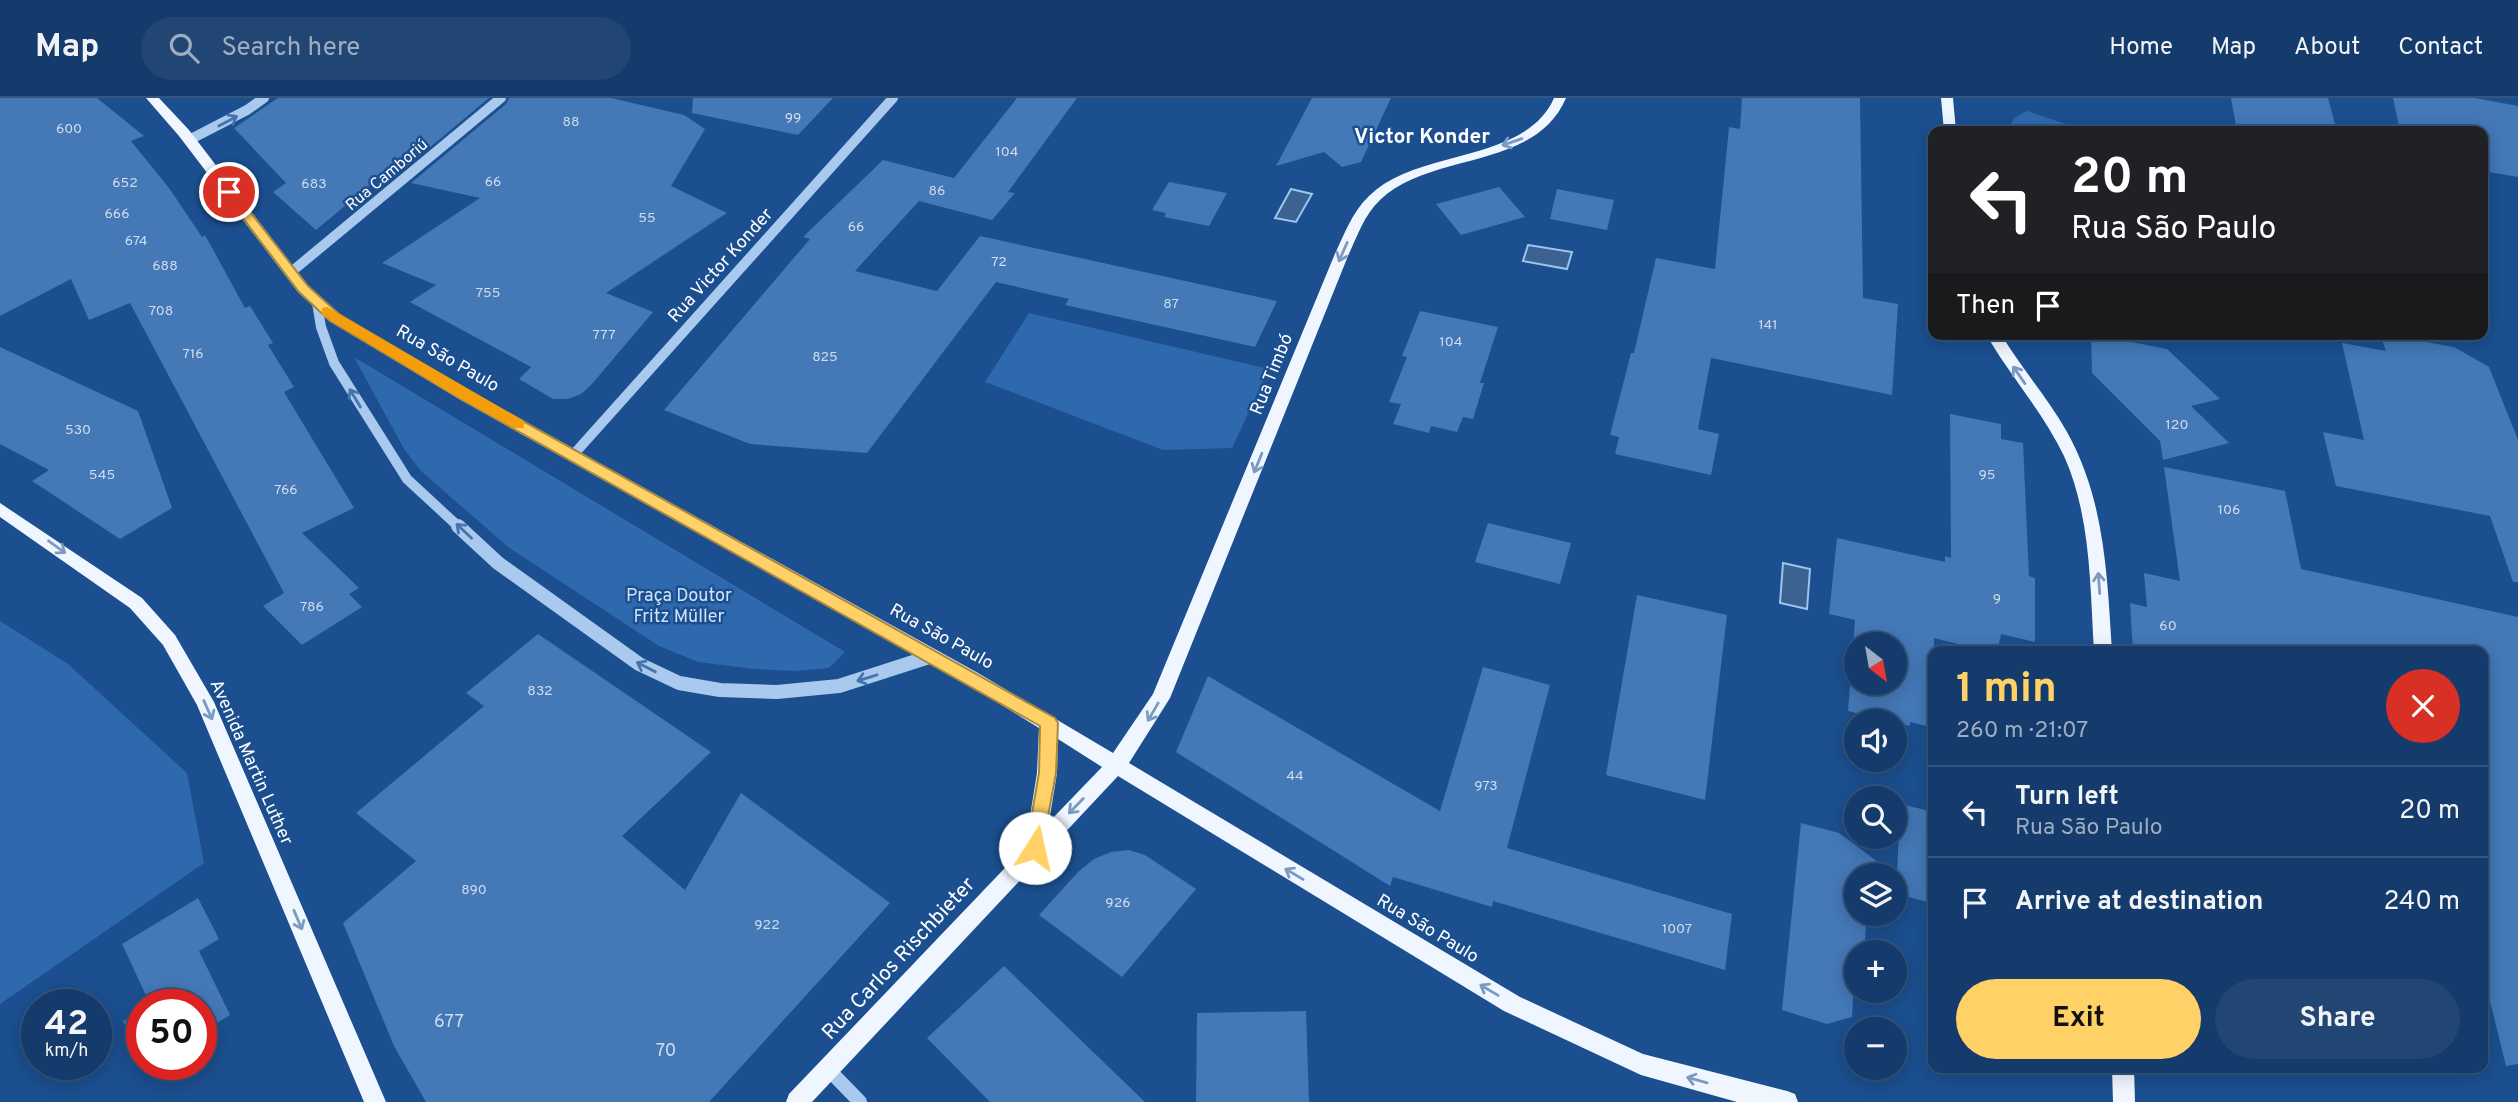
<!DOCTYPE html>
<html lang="en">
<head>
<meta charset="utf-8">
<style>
  :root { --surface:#143b6b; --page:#214673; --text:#f1f3f6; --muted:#9dadc1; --line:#33557e; --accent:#ffd166 }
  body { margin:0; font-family:Overpass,sans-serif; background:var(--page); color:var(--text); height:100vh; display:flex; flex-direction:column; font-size:26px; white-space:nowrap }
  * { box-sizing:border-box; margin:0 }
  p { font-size:23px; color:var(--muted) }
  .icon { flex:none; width:38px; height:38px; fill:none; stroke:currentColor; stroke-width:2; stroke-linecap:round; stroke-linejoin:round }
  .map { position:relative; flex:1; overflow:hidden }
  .sheet { position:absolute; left:1928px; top:548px; width:560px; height:427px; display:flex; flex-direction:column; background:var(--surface); border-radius:14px; box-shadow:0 4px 18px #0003,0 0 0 2px var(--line) }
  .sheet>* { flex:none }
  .hud { position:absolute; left:1928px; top:28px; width:560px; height:214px; border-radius:14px; box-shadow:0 4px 18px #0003,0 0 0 2px var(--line); background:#202124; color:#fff; overflow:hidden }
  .needle { width:46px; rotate:149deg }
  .fabs { position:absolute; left:1844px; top:534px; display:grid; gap:14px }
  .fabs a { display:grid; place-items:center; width:63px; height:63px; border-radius:50%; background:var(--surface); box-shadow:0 4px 18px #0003,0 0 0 2px var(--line); font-size:35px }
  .speed { position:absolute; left:21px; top:891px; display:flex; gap:14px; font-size:35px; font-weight:700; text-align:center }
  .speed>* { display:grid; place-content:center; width:91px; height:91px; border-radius:50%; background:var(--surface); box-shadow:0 4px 18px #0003,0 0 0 2px var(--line); line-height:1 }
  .speed small { font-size:18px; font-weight:400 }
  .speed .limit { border:10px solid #d22; background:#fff; color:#111 }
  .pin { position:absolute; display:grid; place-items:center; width:60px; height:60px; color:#fff; margin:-30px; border:4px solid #fff; border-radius:50%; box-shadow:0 2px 7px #0007 }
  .me { position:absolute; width:77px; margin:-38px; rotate:10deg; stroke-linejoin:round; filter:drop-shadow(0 0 5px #0008) }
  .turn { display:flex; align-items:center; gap:24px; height:147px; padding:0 28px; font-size:32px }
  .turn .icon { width:91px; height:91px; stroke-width:2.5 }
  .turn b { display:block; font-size:49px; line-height:60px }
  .then { display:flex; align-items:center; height:66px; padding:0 28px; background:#0003; gap:14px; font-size:26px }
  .round { display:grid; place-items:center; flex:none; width:74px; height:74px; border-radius:37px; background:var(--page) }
  .summary { display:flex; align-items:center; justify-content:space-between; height:119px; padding:0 28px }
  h1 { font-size:42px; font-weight:700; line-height:52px; color:var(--accent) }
  .action { display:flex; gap:14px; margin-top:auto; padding:14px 28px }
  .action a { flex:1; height:80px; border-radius:42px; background:var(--accent); color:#111; font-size:28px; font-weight:700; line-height:80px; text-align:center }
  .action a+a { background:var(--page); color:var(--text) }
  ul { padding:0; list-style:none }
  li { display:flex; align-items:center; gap:21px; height:91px; padding:0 28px; border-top:2px solid var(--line) }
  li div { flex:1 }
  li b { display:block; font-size:26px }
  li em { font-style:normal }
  header { display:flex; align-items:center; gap:42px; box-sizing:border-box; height:98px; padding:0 35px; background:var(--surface); border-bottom:2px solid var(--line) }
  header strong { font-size:33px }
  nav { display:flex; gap:38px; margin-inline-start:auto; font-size:24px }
  .search { width:490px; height:63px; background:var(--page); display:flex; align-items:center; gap:18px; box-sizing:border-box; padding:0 24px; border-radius:38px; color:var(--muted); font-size:26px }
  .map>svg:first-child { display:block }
</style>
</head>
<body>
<header>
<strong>Map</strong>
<div class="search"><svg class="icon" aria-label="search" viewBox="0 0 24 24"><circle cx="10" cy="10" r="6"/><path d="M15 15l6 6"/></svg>Search here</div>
<nav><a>Home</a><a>Map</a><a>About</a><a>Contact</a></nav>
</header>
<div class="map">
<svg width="2518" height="1004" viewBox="0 0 2518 1004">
  <rect width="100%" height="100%" fill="#1b4f8f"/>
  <path fill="#2e69ad" d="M2027 13 2069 27 2073 33H2008L2014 20Z
    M1029 215 1269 271 1232 350 1163 352 985 284Z
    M354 259 845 554 829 570 794 573 753 571 698 564 659 548 508 449 421 373 404 351Z
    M0 523 68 566 187 675 204 765 0 906Z"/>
  <path fill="#3c6290" stroke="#9cc4f0" stroke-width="2" d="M1291 91 1312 96 1296 124 1275 120Z
    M1528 147 1572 154 1567 171 1523 163Z
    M1783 465 1810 471 1807 511 1780 505Z"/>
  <path fill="#4478b7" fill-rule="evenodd" d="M0 0H97L144 38 131 43 169 90 202 139 205 137 245 210 250 208 273 245 268 247 294 289 284 294 354 410 302 435 359 490 349 496 362 509 302 547 263 508 284 495 130 205 89 222 71 181 0 218Z
    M278 0H489L392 81 381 78 316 132 273 94 286 85 234 30Z
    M509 0H611L684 17 705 31 671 88 727 115 606 195 653 214 592 286 581 296 568 301H553L519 281 531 269 410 204 436 187 382 165 480 100 411 85 506 6Z
    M693 0H833L798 37 692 15Z
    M1017 0H1077L1008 94 1015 95 992 122 919 103 855 173 937 193 980 138 1277 203 1255 249 1065 207 1069 201 996 184 867 355 750 346 664 312 810 141 803 139 883 62 954 80Z
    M1312 0H1391L1361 64 1342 69 1324 54 1276 68Z
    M1742 0H1860L1863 200 1898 206 1892 297 1711 260 1698 331 1719 336 1711 377 1615 356 1619 339 1610 337 1631 255H1634L1656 160 1715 171 1729 29 1740 31Z
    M2231 0H2328L2337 33H2237Z
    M2393 0H2475L2518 8V79L2483 73V33H2400Z
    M1169 84 1227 95 1209 128 1164 119 1166 115 1152 112Z
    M1499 89 1525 119 1461 137 1436 106Z
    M1557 91 1614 102 1607 132 1550 121Z
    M1420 213 1498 229 1480 285H1484L1473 321 1463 319 1457 334 1431 328 1429 335 1393 326 1401 306 1389 304 1407 259 1402 258Z
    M2091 236 2167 251 2220 301 2191 308 2229 345 2163 362 2160 343 2092 275Z
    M2380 236 2454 249 2489 269 2518 342V484H2513L2490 418 2336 388 2323 334 2364 342 2342 245 2386 253Z
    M0 249 138 313 172 410 120 441 32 383 49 372 0 346Z
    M1950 316 2001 326V341L2023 345 2029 478 2035 480V544L2001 536 1999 546H1958L1934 540V630L1910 624V628L1848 613 1855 522 1829 516 1837 440 1945 464V458L1951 460ZM1857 546H1895V584H1857Z
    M2164 369 2285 393 2301 471 2518 519V966L2506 968 2483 875V553H2133L2130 505 2147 509 2144 475 2180 483Z
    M1488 425 1571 445 1560 486 1475 464Z
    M1637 497 1727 517 1705 702 1606 677Z
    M538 536 711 654 622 738 685 792 741 695 890 805 709 1004H426L394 948 343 825 416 763 356 715 484 608 466 595Z
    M1483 569 1550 587 1507 750 1732 816 1725 872 1493 803 1492 809 1393 779 1390 788 1176 654 1208 578 1440 713Z
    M1900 706 1934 714V806L1895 795V777H1857V816H1867L1864 854H1856L1852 919 1827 926 1782 912 1801 725 1839 735 1897 778Z
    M1129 752 1145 757 1196 791 1122 879 1039 817 1078 774 1094 761 1111 754Z
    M198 800 219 841 199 853 230 917 201 935V906H150L122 846Z
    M1004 868 1145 1004H990L927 940Z
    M142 912V966H152L144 971 123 923Z
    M1306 913 1309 1004H1196L1197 915Z"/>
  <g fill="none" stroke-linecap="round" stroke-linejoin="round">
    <path stroke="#a9c9ee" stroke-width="10" d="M189 42 247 12 264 0
      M290 175 501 0
      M317 205 321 229 334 265 407 381 460 430
      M574 356 893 0"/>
    <path stroke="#a9c9ee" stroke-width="14" d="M458 428 498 465 639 566 679 585 720 592 777 594 839 588 932 558
      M827 970 860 1004"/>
    <path fill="#f0f6ff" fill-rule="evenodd" d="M146 0H159L189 32 308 188 340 217 469 293 978 575 1113 655 1153 596 1334 158C1344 137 1352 114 1369 98 1417 50 1525 66 1554 0H1566C1535 73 1431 53 1380 102 1364 117 1357 139 1348 158L1170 600 1129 665 1520 899 1643 956 1787 993 1795 996 1798 1004H1737L1641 977 1504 913 1118 678 812 1004H786L789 996 1025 749 1037 675 1039 630 966 585 459 301 330 223 298 194 179 38ZM1058 641 1102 669 1049 724 1057 675Z
      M1941 0H1953L1956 33H1944Z
      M1986 236H2001C2021 270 2048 300 2067 334 2105 402 2107 477 2112 553H2094C2090 488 2091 418 2064 358 2043 314 2010 278 1986 236Z
      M0 405 142 500 175 537 214 604 386 1004H364L197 607 163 547 130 510 0 419Z
      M2112 970H2134L2135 1004H2113Z"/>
  </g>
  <defs><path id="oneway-shaft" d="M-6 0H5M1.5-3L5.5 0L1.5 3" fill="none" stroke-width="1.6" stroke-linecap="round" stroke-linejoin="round" transform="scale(1.75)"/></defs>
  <g stroke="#4674ac">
    <use href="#oneway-shaft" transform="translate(228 23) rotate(-28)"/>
    <use href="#oneway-shaft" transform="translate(355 300) rotate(-121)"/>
    <use href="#oneway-shaft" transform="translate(464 433) rotate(-137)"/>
    <use href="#oneway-shaft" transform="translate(646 569) rotate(-153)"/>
    <use href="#oneway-shaft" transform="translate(867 580) rotate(163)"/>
  </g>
  <g stroke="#7b9ac1">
    <use href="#oneway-shaft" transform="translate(1512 44) rotate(161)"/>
    <use href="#oneway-shaft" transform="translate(1343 154) rotate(114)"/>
    <use href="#oneway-shaft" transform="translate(2019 277) rotate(-125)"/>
    <use href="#oneway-shaft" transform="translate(1258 365) rotate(112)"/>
    <use href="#oneway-shaft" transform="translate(57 449) rotate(36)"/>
    <use href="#oneway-shaft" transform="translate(2099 485) rotate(-94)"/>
    <use href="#oneway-shaft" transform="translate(208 612) rotate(66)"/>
    <use href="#oneway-shaft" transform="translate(1153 614) rotate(120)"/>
    <use href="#oneway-shaft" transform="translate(1076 708) rotate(134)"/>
    <use href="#oneway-shaft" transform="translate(1294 776) rotate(-149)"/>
    <use href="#oneway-shaft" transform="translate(298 822) rotate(67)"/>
    <use href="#oneway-shaft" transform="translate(1489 892) rotate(-149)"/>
    <use href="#oneway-shaft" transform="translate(1697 982) rotate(-164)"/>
  </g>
  <path fill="#ffd166" stroke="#a68842" stroke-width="2" d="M229 91 233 92 308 188 339 216 469 293 1055 620 1058 625 1056 675 1041 756 1035 759 1028 756 1026 750 1039 675 1040 628 459 300 330 223 299 194 223 94Z"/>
  <path fill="#f59e0b" d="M327 209 524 323V330H514L459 300 322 217V210Z"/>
  <g text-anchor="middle" stroke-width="5" stroke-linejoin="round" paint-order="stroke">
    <g font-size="14" fill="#d0dded">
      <text x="793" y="24">99</text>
      <text x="571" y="28">88</text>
      <text x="69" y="35">600</text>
      <text x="1007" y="58">104</text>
      <text x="493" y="88">66</text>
      <text x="125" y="89">652</text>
      <text x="314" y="90">683</text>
      <text x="937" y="97">86</text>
      <text x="117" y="120">666</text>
      <text x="647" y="124">55</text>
      <text x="856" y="133">66</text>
      <text x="136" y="147">674</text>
      <text x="999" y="168">72</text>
      <text x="165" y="172">688</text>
      <text x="488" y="199">755</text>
      <text x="1171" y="210">87</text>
      <text x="161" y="217">708</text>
      <text x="1768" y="231">141</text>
      <text x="604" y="241">777</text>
      <text x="1451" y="248">104</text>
      <text x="193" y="260">716</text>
      <text x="825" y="263">825</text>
      <text x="2177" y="331">120</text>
      <text x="78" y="336">530</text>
      <text x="102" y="381">545</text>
      <text x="1987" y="381">95</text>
      <text x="286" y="396">766</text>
      <text x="2229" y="416">106</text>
      <text x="1997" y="505">9</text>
      <text x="312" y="513">786</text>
      <text x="2168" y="532">60</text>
      <text x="540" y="597">832</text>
      <text x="1295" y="682">44</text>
      <text x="1486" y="692">973</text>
      <text x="474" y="796">890</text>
      <text x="1118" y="809">926</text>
      <text x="767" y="831">922</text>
      <text x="1677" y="835">1007</text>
    </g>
    <g font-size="16" fill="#fff" stroke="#1b4f8f">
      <text transform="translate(386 76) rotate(-40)" y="6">Rua Camboriú</text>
    </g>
    <g font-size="18" fill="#fff" stroke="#1b4f8f">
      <text transform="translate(720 167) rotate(-48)" y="6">Rua Victor Konder</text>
      <text transform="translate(448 260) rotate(30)" y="6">Rua São Paulo</text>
      <text transform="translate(1271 276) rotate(-68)" y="6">Rua Timbó</text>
      <text transform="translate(942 538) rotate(29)" y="6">Rua São Paulo</text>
      <text transform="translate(252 664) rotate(66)" y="6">Avenida Martin Luther</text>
      <text transform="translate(1428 830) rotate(31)" y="6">Rua São Paulo</text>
    </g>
    <g font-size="18" fill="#cfe3fa" stroke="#1b4f8f">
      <text x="679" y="503">Praça Doutor<tspan x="679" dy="21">Fritz Müller</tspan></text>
    </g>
    <g font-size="18" fill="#d0dded">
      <text x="449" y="929">677</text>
      <text x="666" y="958">70</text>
    </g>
    <g font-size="21" font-weight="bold" fill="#fff" stroke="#1b4f8f">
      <text x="1422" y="45">Victor Konder</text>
    </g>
    <g font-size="21" fill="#fff" stroke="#1b4f8f">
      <text transform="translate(898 860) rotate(-47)" y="7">Rua Carlos Rischbieter</text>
    </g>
  </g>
</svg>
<div class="fabs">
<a><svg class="needle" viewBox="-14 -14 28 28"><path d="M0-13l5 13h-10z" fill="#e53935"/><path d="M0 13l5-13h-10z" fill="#9dadc1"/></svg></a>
<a><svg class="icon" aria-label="sound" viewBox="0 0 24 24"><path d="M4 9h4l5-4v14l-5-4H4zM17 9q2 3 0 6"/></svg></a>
<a><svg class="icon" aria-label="search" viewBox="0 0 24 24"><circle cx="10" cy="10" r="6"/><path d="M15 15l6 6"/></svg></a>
<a><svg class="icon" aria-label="layers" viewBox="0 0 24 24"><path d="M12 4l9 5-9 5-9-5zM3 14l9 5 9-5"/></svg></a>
<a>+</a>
<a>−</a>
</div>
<div class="speed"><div>42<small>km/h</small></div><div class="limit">50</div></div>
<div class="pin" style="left:229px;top:94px;background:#d93025"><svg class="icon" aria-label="arrive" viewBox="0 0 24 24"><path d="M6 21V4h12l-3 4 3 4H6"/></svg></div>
<svg class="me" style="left:1035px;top:750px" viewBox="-20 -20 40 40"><circle r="19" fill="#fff"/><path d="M0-13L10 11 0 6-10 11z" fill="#ffd166"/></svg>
<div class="hud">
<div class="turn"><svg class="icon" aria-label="left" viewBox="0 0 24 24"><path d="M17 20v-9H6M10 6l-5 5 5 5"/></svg><div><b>20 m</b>Rua São Paulo</div></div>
<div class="then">Then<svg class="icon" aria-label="arrive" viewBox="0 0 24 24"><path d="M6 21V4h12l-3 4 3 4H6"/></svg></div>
</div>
<section class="sheet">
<div class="summary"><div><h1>1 min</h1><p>260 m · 21:07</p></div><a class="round" style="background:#d93025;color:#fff"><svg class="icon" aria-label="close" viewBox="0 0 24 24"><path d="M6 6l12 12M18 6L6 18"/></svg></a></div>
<ul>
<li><svg class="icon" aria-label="left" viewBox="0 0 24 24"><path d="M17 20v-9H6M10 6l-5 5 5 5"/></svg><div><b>Turn left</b><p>Rua São Paulo</p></div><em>20 m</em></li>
<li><svg class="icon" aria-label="arrive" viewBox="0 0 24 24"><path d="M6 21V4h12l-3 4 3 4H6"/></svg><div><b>Arrive at destination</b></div><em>240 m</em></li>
</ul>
<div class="action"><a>Exit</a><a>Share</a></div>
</section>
</div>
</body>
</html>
